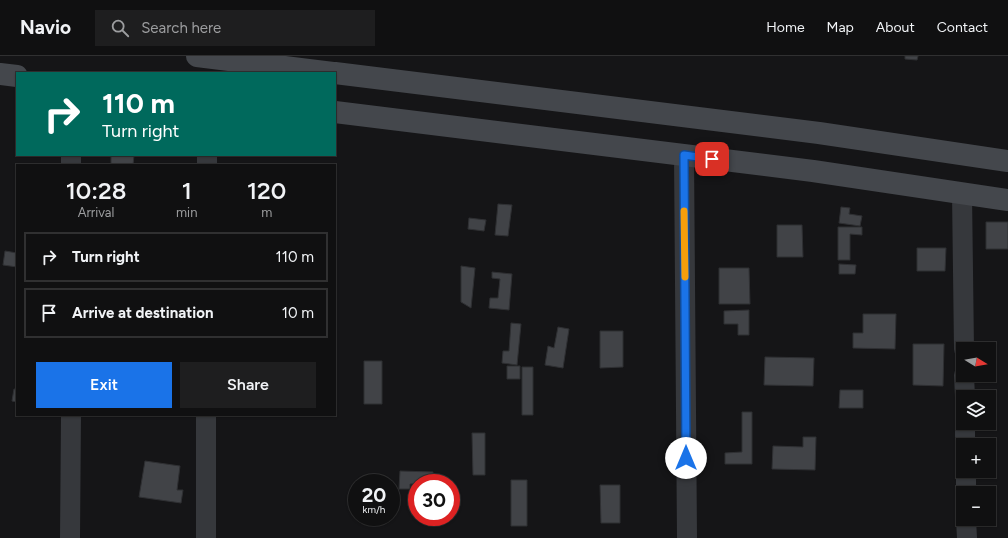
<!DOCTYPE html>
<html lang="en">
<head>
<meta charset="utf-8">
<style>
  :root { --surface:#101011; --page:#1e1e1f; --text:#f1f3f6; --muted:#9c9d9f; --line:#303031; --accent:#1a73e8 }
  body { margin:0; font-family:Figtree,sans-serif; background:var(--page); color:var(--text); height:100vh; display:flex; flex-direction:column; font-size:15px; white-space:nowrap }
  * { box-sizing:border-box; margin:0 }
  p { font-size:13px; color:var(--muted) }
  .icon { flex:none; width:22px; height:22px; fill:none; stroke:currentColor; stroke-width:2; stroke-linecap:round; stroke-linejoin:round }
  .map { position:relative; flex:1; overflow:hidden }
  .details { position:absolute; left:16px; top:108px; width:320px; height:252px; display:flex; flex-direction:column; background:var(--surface); border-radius:0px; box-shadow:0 1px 3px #0004,0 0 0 1px var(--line) }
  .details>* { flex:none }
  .guide { position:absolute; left:16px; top:16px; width:320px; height:84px; border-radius:0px; box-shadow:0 1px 3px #0004,0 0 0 1px var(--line); background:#00695c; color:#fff; overflow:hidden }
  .needle { width:26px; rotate:101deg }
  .fabs { position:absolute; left:956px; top:286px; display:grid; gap:8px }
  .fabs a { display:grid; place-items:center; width:40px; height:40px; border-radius:0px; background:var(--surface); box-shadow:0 1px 3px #0004,0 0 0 1px var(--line); font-size:20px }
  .speed { position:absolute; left:348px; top:418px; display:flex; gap:8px; font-size:20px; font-weight:700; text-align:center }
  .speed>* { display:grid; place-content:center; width:52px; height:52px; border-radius:50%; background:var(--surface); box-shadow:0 1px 3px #0004,0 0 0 1px var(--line); line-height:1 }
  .speed small { font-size:10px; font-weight:400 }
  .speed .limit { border:6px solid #d22; background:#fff; color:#111 }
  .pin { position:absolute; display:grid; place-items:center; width:34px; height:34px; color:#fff; margin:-17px; border-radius:8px; box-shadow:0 2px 6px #0006 }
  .me { position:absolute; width:44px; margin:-22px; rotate:0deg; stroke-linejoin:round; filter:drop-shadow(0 0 3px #0008) }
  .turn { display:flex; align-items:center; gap:14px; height:84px; padding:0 20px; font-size:18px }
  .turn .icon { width:52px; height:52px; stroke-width:2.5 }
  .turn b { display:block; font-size:28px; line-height:34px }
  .eta { display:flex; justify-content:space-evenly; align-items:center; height:68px; text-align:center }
  .eta b { font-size:24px; font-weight:600; line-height:28px }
  .action { display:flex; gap:8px; margin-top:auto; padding:8px 20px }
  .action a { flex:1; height:46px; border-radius:0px; background:var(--accent); color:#fff; font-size:16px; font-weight:600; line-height:46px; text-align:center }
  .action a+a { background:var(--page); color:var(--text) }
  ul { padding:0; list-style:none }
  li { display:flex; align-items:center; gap:12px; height:50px; margin:0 8px 6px; padding:0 12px; border:2px solid var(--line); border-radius:0px }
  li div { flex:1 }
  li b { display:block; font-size:15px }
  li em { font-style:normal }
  header { display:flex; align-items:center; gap:24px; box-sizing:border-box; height:56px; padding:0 20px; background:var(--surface); border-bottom:1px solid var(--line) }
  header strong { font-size:19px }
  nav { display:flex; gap:22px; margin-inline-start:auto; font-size:14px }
  .search { width:280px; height:36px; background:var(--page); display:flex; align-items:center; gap:10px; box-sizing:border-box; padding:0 14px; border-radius:0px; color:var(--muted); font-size:15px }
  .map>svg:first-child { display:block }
</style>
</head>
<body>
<header>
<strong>Navio</strong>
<div class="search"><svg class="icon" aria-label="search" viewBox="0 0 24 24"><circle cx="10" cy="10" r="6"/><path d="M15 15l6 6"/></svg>Search here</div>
<nav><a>Home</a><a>Map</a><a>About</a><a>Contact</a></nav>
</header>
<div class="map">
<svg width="1008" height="482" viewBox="0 0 1008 482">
  <rect width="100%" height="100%" fill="#151517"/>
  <path fill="#414347" stroke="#2f3033" d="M905 0H918L917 4 905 3Z
    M111 99H134L133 109H111Z
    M498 148 512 149 508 180 495 179Z
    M841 151 850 152 849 158 862 160 860 170 839 167Z
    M469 162 486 164 484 175 468 173Z
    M986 166H1008V193H986Z
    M777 169H802L803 201H777Z
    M838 171H862V179L850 178V204H838Z
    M917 192H946L945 215H917Z
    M5 195 17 197V211L3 209Z
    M839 208 856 209 855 218H839Z
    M461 210 475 212 471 252 461 246Z
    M719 212H749L750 248H719Z
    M492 216 512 218 509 254 489 252 490 242H498L500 223 492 222Z
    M749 254V279H738V268H724V255Z
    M863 258H896L895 293 853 292V277H863Z
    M511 267 521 268 517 309 502 307 503 295H509Z
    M558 271 569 273 563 312 545 309 548 290 554 292Z
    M600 275H623V311L600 312Z
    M913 288H944L943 330 913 329Z
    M765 301 814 302 813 330 764 329Z
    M364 305H382V348H364Z
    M507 310H520V323H507Z
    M522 311H533V359H522Z
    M14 333H17V346L12 345Z
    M840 334H863V352H839Z
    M742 356H752V408H725V397L742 396Z
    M472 377H485V419H473Z
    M803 381H816L815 414 772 413 773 390 803 391Z
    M145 405 180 410 177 434H183L181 447 139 441Z
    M400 415 433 416V427L410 428V433H399Z
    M511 424H527V470H511Z
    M600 429H620V467H601Z"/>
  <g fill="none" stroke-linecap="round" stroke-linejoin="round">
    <path stroke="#36383c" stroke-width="20" d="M684 99 687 482
      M71 109V99
      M207 109V99
      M962 137 964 293
      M964 319 965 341
      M965 367V389
      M966 415V437
      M966 463 967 482
      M70 482 71 359
      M206 482V359"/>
    <path stroke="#44474c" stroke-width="22" d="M197 0 333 17
      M335 17 819 77 1008 105
      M0 18 17 20
      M335 56 813 115 1008 144"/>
  </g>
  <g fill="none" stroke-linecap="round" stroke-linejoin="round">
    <g stroke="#114b97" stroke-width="10">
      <path id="route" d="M686 402 684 99 712 103"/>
    </g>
    <use href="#route" stroke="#1a73e8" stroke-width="7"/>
    <path stroke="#f59e0b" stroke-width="7" d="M684 155 685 221"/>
  </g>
</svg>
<div class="fabs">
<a><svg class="needle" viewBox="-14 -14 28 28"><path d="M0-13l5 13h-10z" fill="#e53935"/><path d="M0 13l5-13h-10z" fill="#9c9d9f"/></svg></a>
<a><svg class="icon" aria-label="layers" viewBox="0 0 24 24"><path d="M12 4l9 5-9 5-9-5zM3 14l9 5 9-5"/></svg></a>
<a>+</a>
<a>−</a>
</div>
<div class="speed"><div>20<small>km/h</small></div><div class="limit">30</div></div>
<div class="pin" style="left:712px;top:103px;background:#d93025"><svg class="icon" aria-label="arrive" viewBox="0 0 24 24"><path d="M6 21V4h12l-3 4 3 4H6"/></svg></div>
<svg class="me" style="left:686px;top:402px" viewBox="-20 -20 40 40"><circle r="19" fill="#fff"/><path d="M0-13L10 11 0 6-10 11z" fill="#1a73e8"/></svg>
<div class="guide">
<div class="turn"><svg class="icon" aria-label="right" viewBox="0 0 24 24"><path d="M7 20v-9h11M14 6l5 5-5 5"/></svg><div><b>110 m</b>Turn right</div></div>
</div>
<section class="details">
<div class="eta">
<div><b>10:28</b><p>Arrival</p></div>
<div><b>1</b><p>min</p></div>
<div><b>120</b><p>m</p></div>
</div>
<ul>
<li><svg class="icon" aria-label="right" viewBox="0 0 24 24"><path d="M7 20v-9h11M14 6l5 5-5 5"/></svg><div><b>Turn right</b></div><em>110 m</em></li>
<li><svg class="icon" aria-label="arrive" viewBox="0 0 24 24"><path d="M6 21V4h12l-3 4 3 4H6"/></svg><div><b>Arrive at destination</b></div><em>10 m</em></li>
</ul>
<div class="action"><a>Exit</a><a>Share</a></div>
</section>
</div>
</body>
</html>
